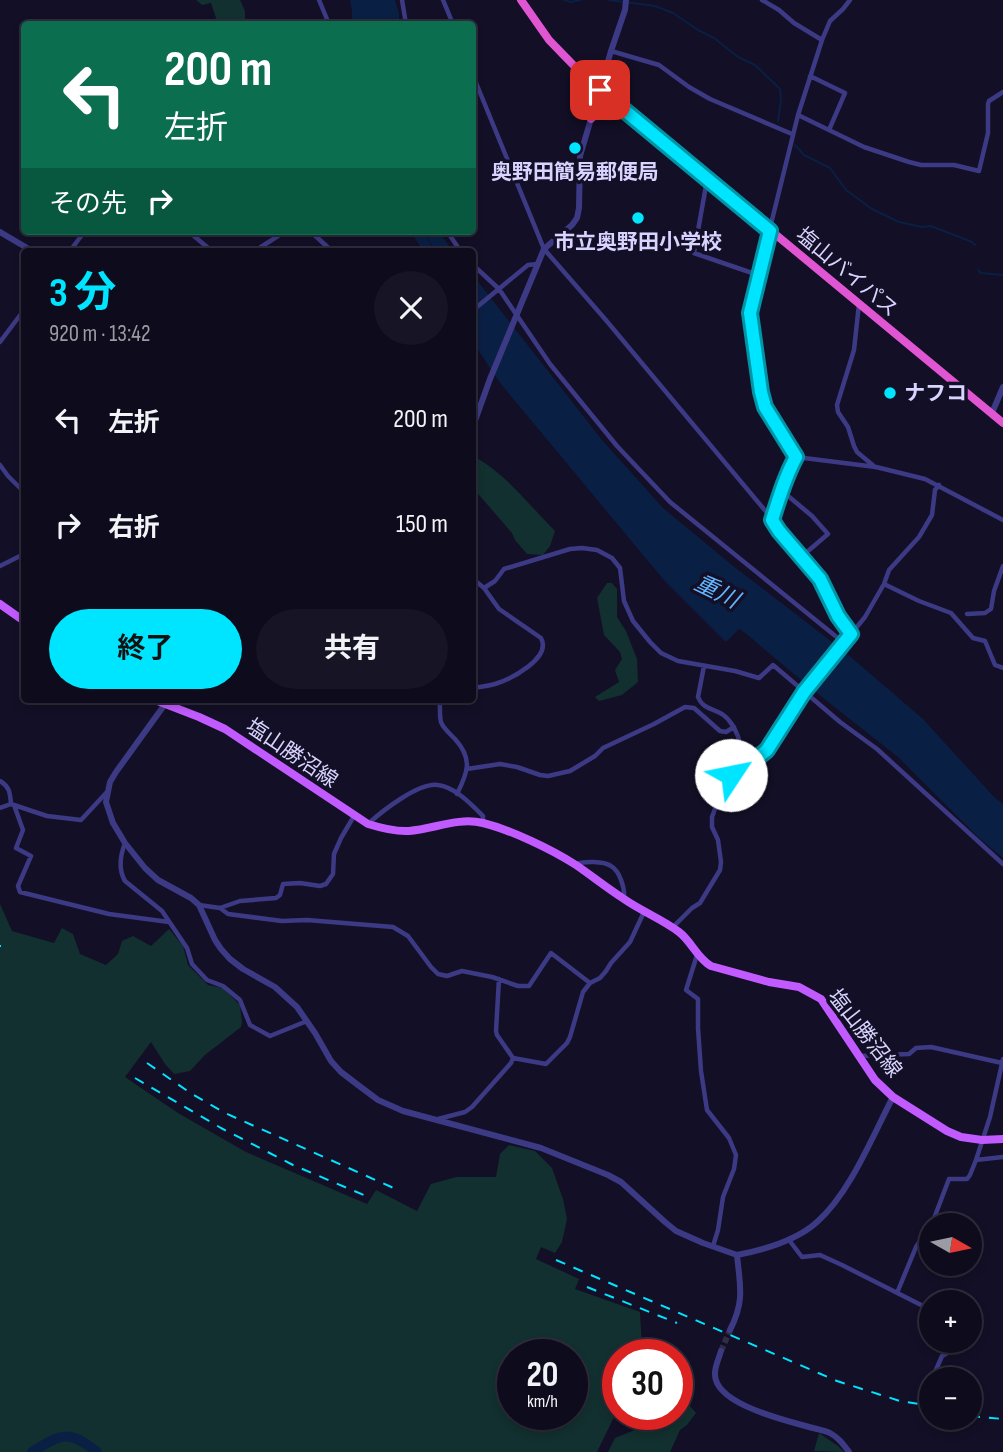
<!DOCTYPE html>
<html lang="ja">
<head>
<meta charset="utf-8">
<style>
  :root { --surface:#0e0b1c; --page:#171425; --text:#f1f3f6; --muted:#9b9ba3; --line:#2e2b3b; --accent:#00e5ff }
  body { margin:0; font-family:"Sofia Sans Condensed","Noto Sans JP",sans-serif; background:var(--page); color:var(--text); height:100vh; display:flex; flex-direction:column; font-size:26px; white-space:nowrap }
  * { box-sizing:border-box; margin:0 }
  p { font-size:23px; color:var(--muted) }
  .icon { flex:none; width:38px; height:38px; fill:none; stroke:currentColor; stroke-width:2; stroke-linecap:round; stroke-linejoin:round }
  .map { position:relative; flex:1; overflow:hidden }
  .details { position:absolute; left:21px; top:248px; width:455px; height:455px; display:flex; flex-direction:column; background:var(--surface); border-radius:7px; box-shadow:0 4px 10px #0003,0 0 0 2px var(--line) }
  .details>* { flex:none }
  .guide { position:absolute; left:21px; top:21px; width:455px; height:214px; border-radius:7px; box-shadow:0 4px 10px #0003,0 0 0 2px var(--line); background:#0b6e4f; color:#fff; overflow:hidden }
  .needle { width:46px; rotate:99deg }
  .fabs { position:absolute; left:919px; top:1213px; display:grid; gap:14px }
  .fabs a { display:grid; place-items:center; width:63px; height:63px; border-radius:50%; background:var(--surface); box-shadow:0 4px 10px #0003,0 0 0 2px var(--line); font-size:35px }
  .speed { position:absolute; left:497px; top:1339px; display:flex; gap:14px; font-size:35px; font-weight:700; text-align:center }
  .speed>* { display:grid; place-content:center; width:91px; height:91px; border-radius:50%; background:var(--surface); box-shadow:0 4px 10px #0003,0 0 0 2px var(--line); line-height:1 }
  .speed small { font-size:18px; font-weight:400 }
  .speed .limit { border:10px solid #d22; background:#fff; color:#111 }
  .pin { position:absolute; display:grid; place-items:center; width:60px; height:60px; color:#fff; margin:-30px; border-radius:14px; box-shadow:0 4px 10px #0006 }
  .me { position:absolute; width:77px; margin:-38px; rotate:56deg; stroke-linejoin:round; filter:drop-shadow(0 0 5px #0008) }
  .turn { display:flex; align-items:center; gap:24px; height:147px; padding:0 28px; font-size:32px }
  .turn .icon { width:91px; height:91px; stroke-width:2.5 }
  .turn b { display:block; font-size:49px; line-height:60px }
  .then { display:flex; align-items:center; height:66px; padding:0 28px; background:#0003; gap:14px; font-size:26px }
  .round { display:grid; place-items:center; flex:none; width:74px; height:74px; border-radius:37px; background:var(--page) }
  .overview { display:flex; align-items:center; justify-content:space-between; height:119px; padding:0 28px }
  h1 { font-size:42px; font-weight:700; line-height:52px; color:var(--accent) }
  .button { display:flex; gap:14px; margin-top:auto; padding:14px 28px }
  .button a { flex:1; height:80px; border-radius:42px; background:var(--accent); color:#111; font-size:28px; font-weight:700; line-height:80px; text-align:center }
  .button a+a { background:var(--page); color:var(--text) }
  ul { padding:0; list-style:none }
  li { display:flex; align-items:center; gap:21px; height:105px; padding:0 28px }
  li div { flex:1 }
  li b { display:block; font-size:26px }
  li em { font-style:normal }
  .map>svg:first-child { display:block }
</style>
</head>
<body>
<div class="map">
<svg width="1003" height="1452" viewBox="0 0 1003 1452">
  <rect width="100%" height="100%" fill="#130f26"/>
  <path fill="#12302f" fill-rule="evenodd" d="M196 0H240L245 11V24H218L211 3 202 5Z
    M475 457C507 475 529 505 555 531L550 546 543 555 527 554 515 540 512 533 473 488 472 458Z
    M607 583H612L617 589V617L626 631 637 659 638 682 622 695 599 701 595 697 619 682 615 670 622 659 620 652 604 635 597 598Z
    M0 904 12 931 54 943 62 928 73 934 80 954 106 965 118 954 122 941 133 936 151 946 169 929 183 946 188 965 208 985 223 988 240 1005 242 1022 241 1027 205 1055 190 1071 174 1074 165 1064 151 1042 125 1077 178 1113 246 1152 367 1204 376 1190 417 1211 431 1184 456 1177H496L500 1154 509 1145 535 1151 552 1168 563 1199 567 1219 562 1242 555 1253 541 1247 536 1259 579 1279 575 1289 640 1312 642 1347 639 1354H618V1409L597 1452H0ZM513 1354H572V1414H513Z
    M677 1393H679L696 1413 687 1425 680 1430 670 1452H608L615 1438 637 1429 643 1414H677Z
    M819 1433 838 1446 844 1452 814 1451Z"/>
  <path fill="#0a1f44" d="M350 0H395L399 13V24H352V11Z
    M422 231H438L454 252H437Z
    M472 274 602 440 663 508 732 565 845 652 923 719 995 798 1003 804V858L979 838 898 757 813 690 744 632 739 629 726 642 663 579 501 384 478 350 475 291 473 288Z"/>
  <g fill="none" stroke-linecap="round" stroke-linejoin="round">
    <path stroke="#0a1f44" stroke-width="2" d="M564 0 570 2 581 0
      M609 0 655 6 673 13 698 30 714 38 738 57 755 65 780 89 781 100 778 121
      M795 145 804 155 830 168 846 190 872 209 899 222 922 227 931 226 972 242 975 245
      M978 270 981 273 1003 275"/>
    <path stroke="#0a1f44" stroke-width="10" d="M416 231 430 252
      M32 1452C62 1433 69 1430 97 1452"/>
    <path stroke="#312d47" stroke-width="6" stroke-dasharray="6 3" stroke-linecap="butt" d="M721 1351 730 1330"/>
    <path stroke="#3d3a85" stroke-width="4.5" d="M319 0 329 24
      M402 0 406 24
      M443 0 453 24
      M762 0 779 10 794 23 822 40
      M611 51 659 65 689 87 710 99 792 134
      M472 73 544 249 605 319 773 520 779 531 820 579 838 616 851 634
      M810 76 845 93 829 130
      M798 115 864 147 909 162 921 165H954L979 171 988 133V104L989 101 1003 92
      M707 180 694 253 758 275
      M188 231 213 252
      M310 231 333 252
      M447 231 461 252
      M69 252 85 231
      M254 252C264 244 275 239 285 231
      M472 264 499 289 550 364 617 446 670 502 844 643
      M859 304 854 350 837 405 838 412 848 427 854 446 857 452 875 467
      M472 311 528 265 538 264
      M0 342 24 310
      M796 457 766 407 761 392 749 313 798 115 822 40 830 21 843 9 850 0
      M796 457 876 467 925 479 1003 520
      M0 465 8 476 24 492
      M781 490 812 516 828 534 801 557
      M773 520C779 498 785 477 796 457
      M0 566 24 554
      M472 578 484 588 499 609 541 638C552 658 511 679 495 684 488 686 480 687 472 688
      M884 584 919 601 951 613 973 638 985 641 995 665 1003 668
      M484 588 495 581 504 569 570 549 582 548 597 550 612 558 620 568 624 601 633 621 650 642 661 653 678 661 735 671 759 678 773 665 840 722 877 749 1003 864
      M967 614 985 613 991 609 994 591 1003 566
      M704 666 698 697C703 709 712 708 722 714 731 720 735 729 739 739
      M439 700C441 707 439 715 441 722 443 728 450 734 455 739 473 759 468 772 457 794
      M467 769 500 764 517 767 540 775 548 776 570 771 595 756 603 748 654 724 685 707 694 708 720 731 726 732 734 727
      M0 781C10 787 10 793 11 804
      M14 805 23 830 16 848 31 856 18 886 20 892 109 914 169 922
      M0 808 11 804 47 816 81 820 107 792
      M368 824C382 811 419 782 438 785 455 787 471 804 483 816V822
      M125 843C120 856 118 869 125 881L162 911 187 948 192 964 207 980 223 986 240 1000 250 1025 270 1036 307 1021
      M576 864C585 861 603 861 611 866 620 871 625 889 624 898
      M199 905 220 908 240 901 276 898 280 895 283 884 300 883 320 886 326 884 333 874 334 854 341 838 354 816
      M220 908 228 914 282 921 307 920 393 927 408 936 431 967 438 974 447 976 462 971 492 977 518 986H529L551 953 590 983
      M673 927 692 908 700 903 720 870 721 862 718 840 712 827V817L720 795 731 775 744 761 761 755 767 750 804 692 865 617 884 584 889 570 919 537 932 515 935 490 939 485
      M697 955 686 990 698 999V1028L701 1071 707 1110 729 1138 736 1155 734 1169 723 1197 718 1230 713 1246
      M499 979 496 1031 497 1035 513 1058 546 1064 567 1043 570 1037 583 992 590 983 600 978 606 971 611 963 630 942 644 912
      M859 1056 909 1054 916 1048 931 1047 1002 1063
      M1003 1059 990 1117 976 1160 1003 1157
      M438 1119 465 1112 472 1107 511 1063 513 1058
      M789 1240 802 1257 820 1255 842 1265 931 1310
      M897 1293 916 1247 933 1221 949 1179H967L970 1175 976 1160
      M970 1324V1325
      M932 1379 942 1356 963 1344 964 1340
      M929 1396 931 1386"/>
    <path stroke="#3d3a85" stroke-width="6" d="M0 232 34 252
      M992 413 1003 387
      M472 429 490 379 544 249 572 225 577 218 579 208 580 156 611 51 625 10 626 0
      M168 700 116 772 110 782 106 802 113 823 125 843 145 868 158 880 191 898 199 905 215 940 221 949 230 959 243 969 275 987 297 1007 315 1033 331 1061 341 1072 358 1085 378 1100 403 1111 541 1148 608 1175 621 1182 665 1222 676 1231 703 1243 737 1255C740 1286 745 1301 730 1330
      M737 1255C763 1250 796 1241 817 1222 850 1193 872 1137 893 1097
      M721 1351C719 1358 715 1366 715 1373 713 1404 785 1420 809 1427 816 1429 823 1430 830 1433 839 1438 843 1444 849 1452"/>
    <path stroke="#c25bff" stroke-width="8" d="M0 604 24 621
      M155 700 199 717 225 729 368 824C381 828 395 832 409 831 434 829 458 817 483 823 511 830 551 849 576 865 592 876 607 888 624 899 641 911 662 919 679 932 692 942 697 958 711 966L769 982 799 987 821 999 875 1080 893 1097 947 1131 961 1137 982 1140 1003 1139"/>
    <path stroke="#e055d1" stroke-width="8" d="M521 0 549 40 582 74 1003 423
      M585 75C595 77 599 73 606 67
      M591 119 599 111 619 106"/>
    <path stroke="#00e5ff" stroke-width="2" stroke-dasharray="10 9" stroke-linecap="butt" d="M0 946H1
      M147 1063 192 1094 225 1113 398 1190
      M135 1078 221 1128 293 1165 366 1196
      M556 1260 837 1381 900 1401 931 1406
      M587 1287 677 1323
      M970 1416 1003 1419"/>
  </g>
  <g fill="none" stroke-linecap="round" stroke-linejoin="round">
    <g stroke="#0095a6" stroke-width="18">
      <path id="route" d="M600 90 770 231 750 313 761 392 765 407 796 457C785 477 779 498 772 520L779 531 820 579 838 616 851 634 804 692 767 750 761 755 744 761 731 775"/>
    </g>
    <use href="#route" stroke="#00e5ff" stroke-width="12"/>
  </g>
  <g fill="#00e5ff" stroke="#130f26" stroke-width="2.5">
    <circle cx="575" cy="148" r="7"/>
    <circle cx="638" cy="218" r="7"/>
    <circle cx="890" cy="393" r="7"/>
  </g>
  <g text-anchor="middle" stroke-width="7" stroke-linejoin="round" paint-order="stroke">
    <g font-size="21" font-weight="bold" fill="#d9d4ff" stroke="#130f26">
      <text x="575" y="179">奥野田簡易郵便局</text>
      <text x="638" y="249">市立奥野田小学校</text>
      <text x="904" y="400" text-anchor="start">ナフコ</text>
    </g>
    <g font-size="21" fill="#d9d4ff" stroke="#130f26">
      <text transform="translate(847 272) rotate(40)" y="7">塩山バイパス</text>
      <text transform="translate(292 753) rotate(34)" y="7">塩山勝沼線</text>
      <text transform="translate(865 1033) rotate(52)" y="7">塩山勝沼線</text>
    </g>
    <g font-size="23" font-style="italic" fill="#62b6ff" stroke="#130f26">
      <text transform="translate(717 591) rotate(26)" y="8">重川</text>
    </g>
  </g>
</svg>
<div class="fabs">
<a><svg class="needle" viewBox="-14 -14 28 28"><path d="M0-13l5 13h-10z" fill="#e53935"/><path d="M0 13l5-13h-10z" fill="#9b9ba3"/></svg></a>
<a>+</a>
<a>−</a>
</div>
<div class="speed"><div>20<small>km/h</small></div><div class="limit">30</div></div>
<div class="pin" style="left:600px;top:90px;background:#d93025"><svg class="icon" aria-label="arrive" viewBox="0 0 24 24"><path d="M6 21V4h12l-3 4 3 4H6"/></svg></div>
<svg class="me" style="left:731px;top:775px" viewBox="-20 -20 40 40"><circle r="19" fill="#fff"/><path d="M0-13L10 11 0 6-10 11z" fill="#00e5ff"/></svg>
<div class="guide">
<div class="turn"><svg class="icon" aria-label="left" viewBox="0 0 24 24"><path d="M17 20v-9H6M10 6l-5 5 5 5"/></svg><div><b>200 m</b>左折</div></div>
<div class="then">その先<svg class="icon" aria-label="right" viewBox="0 0 24 24"><path d="M7 20v-9h11M14 6l5 5-5 5"/></svg></div>
</div>
<section class="details">
<div class="overview"><div><h1>3 分</h1><p>920 m · 13:42</p></div><a class="round"><svg class="icon" aria-label="close" viewBox="0 0 24 24"><path d="M6 6l12 12M18 6L6 18"/></svg></a></div>
<ul>
<li><svg class="icon" aria-label="left" viewBox="0 0 24 24"><path d="M17 20v-9H6M10 6l-5 5 5 5"/></svg><div><b>左折</b></div><em>200 m</em></li>
<li><svg class="icon" aria-label="right" viewBox="0 0 24 24"><path d="M7 20v-9h11M14 6l5 5-5 5"/></svg><div><b>右折</b></div><em>150 m</em></li>
</ul>
<div class="button"><a>終了</a><a>共有</a></div>
</section>
</div>
</body>
</html>
